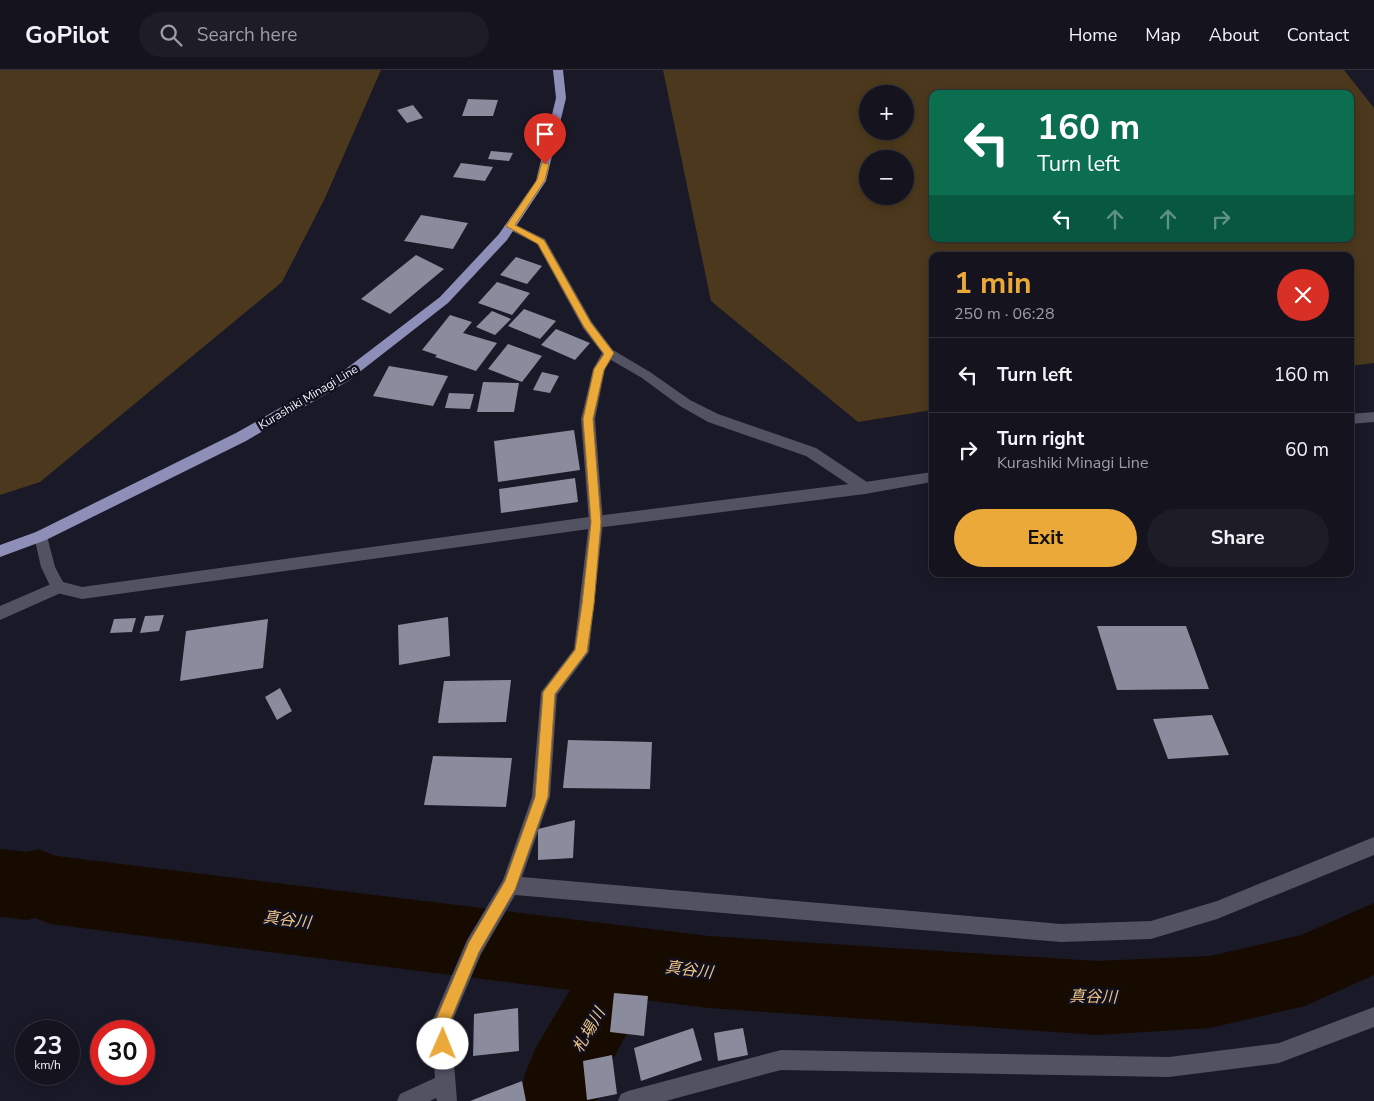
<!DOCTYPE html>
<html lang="en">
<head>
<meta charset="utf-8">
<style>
  :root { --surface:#14131e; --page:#1d1c27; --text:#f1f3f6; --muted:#9d9ea4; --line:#33323c; --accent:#eba93a }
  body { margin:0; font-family:"Nunito Sans","Noto Sans JP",sans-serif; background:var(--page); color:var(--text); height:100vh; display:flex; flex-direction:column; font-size:19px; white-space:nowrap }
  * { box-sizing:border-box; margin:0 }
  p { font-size:16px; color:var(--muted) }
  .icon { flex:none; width:28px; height:28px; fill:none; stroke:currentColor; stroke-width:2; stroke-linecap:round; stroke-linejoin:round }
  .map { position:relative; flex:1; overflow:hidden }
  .sheet { position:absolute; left:929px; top:182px; width:425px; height:325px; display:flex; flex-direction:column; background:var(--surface); border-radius:10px; box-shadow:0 2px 12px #0003,0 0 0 1px var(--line) }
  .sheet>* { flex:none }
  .banner { position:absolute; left:929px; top:20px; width:425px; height:152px; border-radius:10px; box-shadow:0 2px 12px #0003,0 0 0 1px var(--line); background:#0b6e4f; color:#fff; overflow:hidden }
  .controls { position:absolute; left:859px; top:15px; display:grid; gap:10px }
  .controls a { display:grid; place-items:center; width:55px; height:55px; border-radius:50%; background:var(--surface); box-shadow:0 2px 12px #0003,0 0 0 1px var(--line); font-size:25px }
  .speed { position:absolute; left:15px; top:950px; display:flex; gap:10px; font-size:25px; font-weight:700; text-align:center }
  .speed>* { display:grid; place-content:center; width:65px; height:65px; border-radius:50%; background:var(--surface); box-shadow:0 2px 12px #0003,0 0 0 1px var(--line); line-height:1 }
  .speed small { font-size:12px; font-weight:400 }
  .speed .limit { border:8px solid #d22; background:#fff; color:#111 }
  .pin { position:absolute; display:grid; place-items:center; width:42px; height:42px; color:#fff; margin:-51px -21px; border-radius:50% 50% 50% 0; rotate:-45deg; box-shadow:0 0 5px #0007 }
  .pin .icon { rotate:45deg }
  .me { position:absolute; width:55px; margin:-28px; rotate:1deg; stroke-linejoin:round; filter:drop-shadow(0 0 4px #0008) }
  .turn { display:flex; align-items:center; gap:18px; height:105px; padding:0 25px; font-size:22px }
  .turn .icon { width:65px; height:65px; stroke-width:2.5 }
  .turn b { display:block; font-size:35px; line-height:42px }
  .lanes { display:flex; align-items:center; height:48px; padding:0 25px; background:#0003; justify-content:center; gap:25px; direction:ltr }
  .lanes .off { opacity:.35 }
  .round { display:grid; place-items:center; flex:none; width:52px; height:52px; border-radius:26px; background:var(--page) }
  .head { display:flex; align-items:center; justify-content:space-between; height:85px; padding:0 25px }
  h1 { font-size:30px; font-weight:700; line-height:38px; color:var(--accent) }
  .cta { display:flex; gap:10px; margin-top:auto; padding:10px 25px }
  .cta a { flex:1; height:58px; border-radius:30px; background:var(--accent); color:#111; font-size:20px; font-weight:700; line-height:58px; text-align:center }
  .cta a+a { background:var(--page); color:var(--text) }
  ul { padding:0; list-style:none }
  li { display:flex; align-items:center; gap:15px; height:75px; padding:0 25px; border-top:1px solid var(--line) }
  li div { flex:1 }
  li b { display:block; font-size:19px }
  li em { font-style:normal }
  header { display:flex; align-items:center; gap:30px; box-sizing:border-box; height:70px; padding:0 25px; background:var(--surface); border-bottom:1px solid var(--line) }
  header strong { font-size:24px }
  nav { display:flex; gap:28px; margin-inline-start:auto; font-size:18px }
  .search { width:350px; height:45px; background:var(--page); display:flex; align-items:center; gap:12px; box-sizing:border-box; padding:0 18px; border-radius:28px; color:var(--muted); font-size:19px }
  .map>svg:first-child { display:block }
</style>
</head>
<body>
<header>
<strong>GoPilot</strong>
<div class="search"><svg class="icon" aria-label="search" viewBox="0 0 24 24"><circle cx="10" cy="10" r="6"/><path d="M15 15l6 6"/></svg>Search here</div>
<nav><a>Home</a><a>Map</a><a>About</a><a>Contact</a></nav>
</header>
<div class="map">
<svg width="1374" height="1031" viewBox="0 0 1374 1031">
  <rect width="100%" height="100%" fill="#1a1928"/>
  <path fill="#4c391d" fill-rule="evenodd" d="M0 0H381L325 128 282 212 40 412 0 425Z
    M663 0H1344L1374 38V293L1350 296V186H932V340L858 352 711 231ZM868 24H905V61H868ZM932 24H1350V169H932ZM868 89H905V126H868Z"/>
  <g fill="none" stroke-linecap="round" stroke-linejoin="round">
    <path fill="#170b00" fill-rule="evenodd" d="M0 779 27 782 38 779 56 786 709 866 1097 891 1210 886 1301 865 1374 833V905L1305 936 1210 958 1097 965 709 938 645 930 600 1013 597 1031H519L525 1004 536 977 570 920 50 854 35 848 27 850 0 847Z"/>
  </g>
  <path fill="#8b8b9e" d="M468 29 498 30 493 46H462Z
    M413 35 423 48 407 53 397 40Z
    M491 81 513 83 509 91 488 89Z
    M461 93 493 97 485 111 453 107Z
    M421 145 468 153 453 179 404 171Z
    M416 185 444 199 390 244 361 229Z
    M516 187 542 196 527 214 500 205Z
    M497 212 530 223 512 245 478 233Z
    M524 239 556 251 540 269 508 256Z
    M492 241 511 249 495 265 476 257Z
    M450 245 472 252 463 263 497 273 476 301 435 287 437 285 422 280Z
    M556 259 590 273 575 290 541 275Z
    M508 274 542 286 522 312 488 299Z
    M389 296 448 306 433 336 373 326Z
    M542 302 559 306 550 323 533 320Z
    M483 312 519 313 514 342H477Z
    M449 323 474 324 470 339 445 338Z
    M574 360 580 400 498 412 494 371Z
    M575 408 578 432 501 443 499 419Z
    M164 545 159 561 140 563 145 546Z
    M448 547 450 586 399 595 398 555Z
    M136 548 132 562 110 563 114 549Z
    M268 549 263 598 180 611 186 561Z
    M1097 556H1186L1209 619 1117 620Z
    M511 610 506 652 438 653 444 611Z
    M280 618 292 641 277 650 265 627Z
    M1212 645 1229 685 1168 689 1153 649Z
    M568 670 652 672 650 719 563 718Z
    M433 686 512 688 506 737 424 735Z
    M575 750 573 788 538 790V759Z
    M614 923 648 926 644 966 610 962Z
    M518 938 519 981 473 986 474 944Z
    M693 958 702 990 641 1011 634 978Z
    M743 958 748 985 718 991 714 963Z
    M612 985 617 1024 587 1030 583 991Z
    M522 1011 526 1031H470Z"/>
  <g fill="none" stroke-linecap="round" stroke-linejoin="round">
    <path fill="#525263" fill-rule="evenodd" d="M510 152 545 169 592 252 613 280 650 302 690 330 718 344 816 378 870 414 872 418 870 422 865 424 860 422 806 386 708 352 680 336 642 308 611 290 605 299 595 349 603 452 589 582 557 625 550 727 522 807 1061 854 1151 851 1217 831 1374 767V785L1217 849 1151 869 1061 872 515 825 481 884 451 954 457 1031H437L436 1028 430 1031H397L400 1024 435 1008 431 954 467 870 503 810 532 727 541 622 574 579 589 452 581 349 593 299 602 283 583 258 537 174 506 158 504 156Z
      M58 511 63 512 66 517 63 522 0 550V536Z
      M1374 937V957L1279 993 1169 1007 781 1000 666 1031H618L621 1024 628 1021 781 980 1169 987 1279 973Z"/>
    <path fill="#525263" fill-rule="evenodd" d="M1374 342V352L1350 354V344Z
      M932 402V412L865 424 596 458 82 529 53 522 41 497 34 466 36 462 41 460 46 462 55 497 63 512 82 517 596 446 865 412Z"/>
    <path fill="#8e8fb9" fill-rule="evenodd" d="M553 0H563L566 28 546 111 507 170 448 233 348 311 246 371 46 470 0 487V475L36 462 236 363 338 305 440 227 499 164 536 111 556 28Z"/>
  </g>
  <path fill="#eba93a" stroke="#996e26" d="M542 92 549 94 545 110 515 155 544 170 591 253 614 283 604 300 593 349 601 452 594 534 587 582 555 624 548 727 515 820 479 882 449 954 450 974 448 979 443 981 438 979 434 954 469 872 505 811 535 727 543 622 575 580 582 534 591 452 583 349 594 299 604 284 584 257 538 174 506 156 537 110Z"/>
  <g text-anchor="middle" stroke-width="5" stroke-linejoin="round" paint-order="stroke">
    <g font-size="12" fill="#f1f2fc" stroke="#11101e">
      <text transform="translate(308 327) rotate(-31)" y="4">Kurashiki Minagi Line</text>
    </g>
    <g font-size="16" font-style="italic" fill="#efc486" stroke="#11101e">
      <text transform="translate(287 849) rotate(7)" y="6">真谷川</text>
      <text transform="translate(689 899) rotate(7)" y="6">真谷川</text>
      <text transform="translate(1093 926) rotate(1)" y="6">真谷川</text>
      <text transform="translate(588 960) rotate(-60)" y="6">札場川</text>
    </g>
  </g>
</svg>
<div class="controls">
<a>+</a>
<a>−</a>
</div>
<div class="speed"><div>23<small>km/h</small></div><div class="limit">30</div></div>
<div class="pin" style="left:545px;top:94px;background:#d93025"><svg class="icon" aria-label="arrive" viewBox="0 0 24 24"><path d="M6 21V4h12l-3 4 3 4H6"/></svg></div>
<svg class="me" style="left:443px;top:974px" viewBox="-20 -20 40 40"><circle r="19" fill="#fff"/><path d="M0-13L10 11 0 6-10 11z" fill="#eba93a"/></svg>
<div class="banner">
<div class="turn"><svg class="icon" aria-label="left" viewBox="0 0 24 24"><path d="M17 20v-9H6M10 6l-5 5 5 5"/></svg><div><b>160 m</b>Turn left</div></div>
<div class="lanes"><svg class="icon" aria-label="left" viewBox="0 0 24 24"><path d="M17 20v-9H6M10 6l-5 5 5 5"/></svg><svg class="icon off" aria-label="ahead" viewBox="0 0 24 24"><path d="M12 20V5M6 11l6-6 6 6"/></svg><svg class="icon off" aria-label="ahead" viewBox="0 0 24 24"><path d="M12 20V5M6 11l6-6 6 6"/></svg><svg class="icon off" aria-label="right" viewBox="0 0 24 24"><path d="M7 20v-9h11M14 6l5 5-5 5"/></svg></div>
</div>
<section class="sheet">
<div class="head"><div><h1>1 min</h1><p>250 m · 06:28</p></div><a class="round" style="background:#d93025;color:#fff"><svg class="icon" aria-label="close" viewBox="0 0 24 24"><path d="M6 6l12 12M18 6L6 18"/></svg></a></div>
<ul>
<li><svg class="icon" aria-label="left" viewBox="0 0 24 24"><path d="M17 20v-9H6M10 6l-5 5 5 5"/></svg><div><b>Turn left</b></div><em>160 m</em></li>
<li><svg class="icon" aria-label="right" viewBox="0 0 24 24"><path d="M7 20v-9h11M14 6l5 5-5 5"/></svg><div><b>Turn right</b><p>Kurashiki Minagi Line</p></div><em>60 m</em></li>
</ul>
<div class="cta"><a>Exit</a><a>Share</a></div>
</section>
</div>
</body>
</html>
